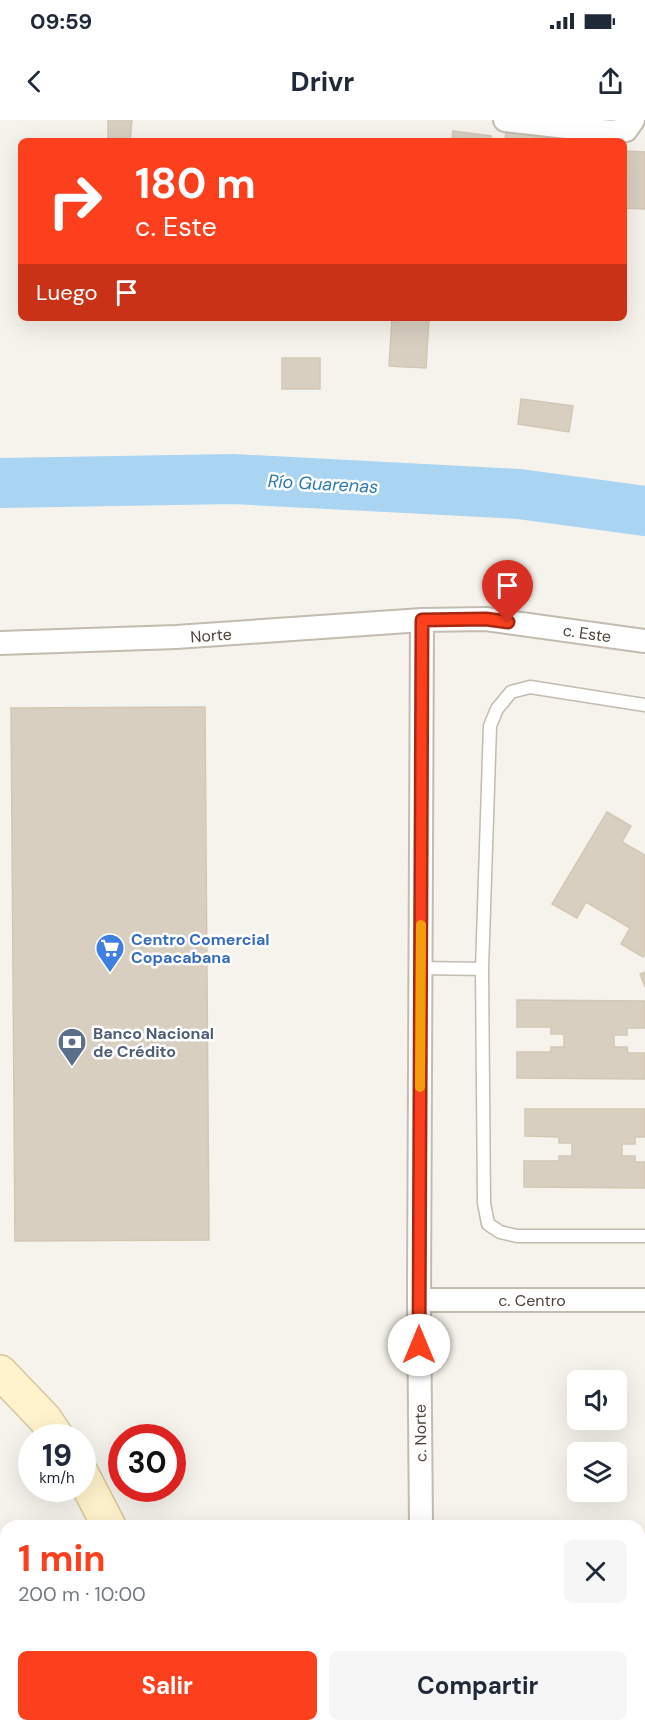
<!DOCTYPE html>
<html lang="es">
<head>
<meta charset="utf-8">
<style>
  :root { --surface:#fff; --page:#f6f6f7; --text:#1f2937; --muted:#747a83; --accent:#fc3f1d }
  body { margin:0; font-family:"DM Sans",sans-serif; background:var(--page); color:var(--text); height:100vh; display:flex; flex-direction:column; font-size:22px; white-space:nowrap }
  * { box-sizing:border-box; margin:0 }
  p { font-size:20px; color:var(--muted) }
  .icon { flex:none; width:33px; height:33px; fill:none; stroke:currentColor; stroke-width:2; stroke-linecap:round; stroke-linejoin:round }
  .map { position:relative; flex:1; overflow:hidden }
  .panel { position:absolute; left:0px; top:1400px; width:645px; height:212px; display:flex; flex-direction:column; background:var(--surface); border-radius:18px 18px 0 0; box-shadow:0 6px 24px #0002 }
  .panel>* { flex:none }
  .top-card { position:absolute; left:18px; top:18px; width:609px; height:183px; border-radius:9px; box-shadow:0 6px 24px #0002; background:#fc3f1d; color:#fff; overflow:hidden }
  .controls { position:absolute; left:567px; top:1250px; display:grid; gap:12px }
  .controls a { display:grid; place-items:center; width:60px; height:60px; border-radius:9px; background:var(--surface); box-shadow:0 6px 24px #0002; font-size:30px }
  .speed { position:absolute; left:18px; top:1304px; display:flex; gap:12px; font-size:30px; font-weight:700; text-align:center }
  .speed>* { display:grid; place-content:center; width:78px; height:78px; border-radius:50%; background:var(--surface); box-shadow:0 6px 24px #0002; line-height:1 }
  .speed small { font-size:15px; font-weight:400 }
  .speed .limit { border:9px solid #d22; background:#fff; color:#111 }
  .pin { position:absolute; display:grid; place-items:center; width:51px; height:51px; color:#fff; margin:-62px -26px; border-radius:50% 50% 50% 0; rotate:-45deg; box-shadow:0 0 6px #0007 }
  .pin .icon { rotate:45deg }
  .me { position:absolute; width:66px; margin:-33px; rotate:0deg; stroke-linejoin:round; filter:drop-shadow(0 0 4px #0008) }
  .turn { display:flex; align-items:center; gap:21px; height:126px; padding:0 18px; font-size:27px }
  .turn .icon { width:78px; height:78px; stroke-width:2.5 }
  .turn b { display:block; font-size:42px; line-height:51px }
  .then { display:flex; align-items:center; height:57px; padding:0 18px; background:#0003; gap:12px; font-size:22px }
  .round { display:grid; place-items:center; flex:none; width:63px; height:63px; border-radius:9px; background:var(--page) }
  .overview { display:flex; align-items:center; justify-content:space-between; height:102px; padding:0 18px }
  h1 { font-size:36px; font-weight:700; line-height:45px; color:var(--accent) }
  .primary-button { display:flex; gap:12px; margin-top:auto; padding:12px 18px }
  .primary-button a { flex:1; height:69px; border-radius:9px; background:var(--accent); color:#fff; font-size:24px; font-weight:700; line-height:69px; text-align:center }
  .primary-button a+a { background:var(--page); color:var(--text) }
  .status { display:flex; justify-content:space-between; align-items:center; height:42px; padding:0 30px; background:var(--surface); direction:ltr }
  .status svg { height:16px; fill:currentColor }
  header { display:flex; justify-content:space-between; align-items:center; height:78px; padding:0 18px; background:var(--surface); font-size:27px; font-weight:700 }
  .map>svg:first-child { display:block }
</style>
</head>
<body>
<div class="status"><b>09:59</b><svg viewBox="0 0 49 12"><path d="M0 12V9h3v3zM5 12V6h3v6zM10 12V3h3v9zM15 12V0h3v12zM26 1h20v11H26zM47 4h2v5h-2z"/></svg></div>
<header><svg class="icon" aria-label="back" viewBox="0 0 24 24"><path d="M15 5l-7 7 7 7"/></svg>Drivr<svg class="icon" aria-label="share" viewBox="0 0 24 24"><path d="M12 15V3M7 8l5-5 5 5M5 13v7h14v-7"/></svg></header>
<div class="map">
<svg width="645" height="1610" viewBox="0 0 645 1610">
  <rect width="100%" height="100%" fill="#f6f3ec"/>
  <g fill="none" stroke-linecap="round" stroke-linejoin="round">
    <path stroke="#a9d4f2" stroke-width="50" d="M0 363 233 359 519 374 645 391"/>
  </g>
  <path fill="#d8cfc1" stroke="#d3c7b4" stroke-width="1.5" d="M108 0H132L130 21H108Z
    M506 10 550 17 549 21H505Z
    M453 11 491 16V21H452Z
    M624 31 645 32V89L624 88Z
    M392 198H429L426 248 389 246Z
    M282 238H320V269H282Z
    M521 279 573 286 569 312 518 304Z
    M205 587 209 1120 15 1121 11 588Z
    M607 692 631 706 622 722 645 735V834L643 837 621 824 630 808 586 782 577 798 552 784Z
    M645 852V867L640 854Z
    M517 880 645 881V908H627V915H614V927H627L628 933H645V959L517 958V932H551V927H564V914H551V907H517Z
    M525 989H645V1017H635V1024H622V1036H635V1042H645V1068L524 1067V1041H559V1036H572V1023H559V1017L525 1016Z
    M273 1605H321L322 1610H274Z"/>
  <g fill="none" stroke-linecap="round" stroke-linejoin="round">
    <g stroke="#c2bbae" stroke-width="15">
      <path id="service" d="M645 585 530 567 511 572 497 589 490 606 482 849 484 1083 488 1104 500 1112 517 1116H645
        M421 848 482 849
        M639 1604H645
        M610 1610 623 1605"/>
    </g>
    <g stroke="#c2bbae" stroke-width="26">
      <path id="minor" d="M505 0 611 12 626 10 633 0
        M0 523 176 517 422 500 486 499 645 521
        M419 1180H645
        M421 1406 419 1180 422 500
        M423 1605V1610"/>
    </g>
    <g stroke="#d6c79b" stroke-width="36">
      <path id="secondary" d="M0 1252 45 1299 57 1317
        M82 1354 109 1406
        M172 1605V1610"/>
    </g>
    <use href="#service" stroke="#fff" stroke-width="12"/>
    <use href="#minor" stroke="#fff" stroke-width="22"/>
    <use href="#secondary" stroke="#fff3cd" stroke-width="33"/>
  </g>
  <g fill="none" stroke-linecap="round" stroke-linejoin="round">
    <g stroke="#a42913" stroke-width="15">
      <path id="route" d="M419 1225 422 500 486 499 508 502"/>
    </g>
    <use href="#route" stroke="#fc3f1d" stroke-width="10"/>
    <path stroke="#f59e0b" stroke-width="10" d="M420 967 421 805"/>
  </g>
  <defs>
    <g id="supermarket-pin" transform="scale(1.5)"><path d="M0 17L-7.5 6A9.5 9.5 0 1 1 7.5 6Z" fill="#3f7fe0" stroke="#fff"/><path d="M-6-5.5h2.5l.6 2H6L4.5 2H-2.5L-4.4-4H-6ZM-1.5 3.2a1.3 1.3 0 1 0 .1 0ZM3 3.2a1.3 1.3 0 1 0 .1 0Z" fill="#fff"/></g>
    <g id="bank-pin" transform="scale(1.5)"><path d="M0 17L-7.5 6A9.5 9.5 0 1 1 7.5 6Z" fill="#5c6f8a" stroke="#fff"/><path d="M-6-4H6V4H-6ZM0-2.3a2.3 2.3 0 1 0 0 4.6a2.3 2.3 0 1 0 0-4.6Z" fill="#fff"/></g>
  </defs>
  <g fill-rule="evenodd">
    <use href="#supermarket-pin" x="110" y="828"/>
    <use href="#bank-pin" x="72" y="922"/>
  </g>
  <g text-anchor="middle" stroke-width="5" stroke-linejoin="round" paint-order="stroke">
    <g font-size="16" fill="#4b4439" stroke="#fff">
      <text transform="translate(587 513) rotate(8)" y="6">c. Este</text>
      <text transform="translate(211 515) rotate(-4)" y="6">Norte</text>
      <text x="532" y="1186">c. Centro</text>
      <text transform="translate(420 1313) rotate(-91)" y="6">c. Norte</text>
    </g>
    <g font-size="16" font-weight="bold" fill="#366cbe" stroke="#fff" text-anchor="start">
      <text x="131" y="825">Centro Comercial<tspan x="131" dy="18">Copacabana</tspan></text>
    </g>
    <g font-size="16" font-weight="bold" fill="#4e5e75" stroke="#fff" text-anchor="start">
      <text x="93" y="919">Banco Nacional<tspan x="93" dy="18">de Crédito</tspan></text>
    </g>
    <g font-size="18" font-style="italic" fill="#2e7ab2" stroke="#fff">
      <text transform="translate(323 364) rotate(3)" y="6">Río Guarenas</text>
    </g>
  </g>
</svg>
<div class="controls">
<a><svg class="icon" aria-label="sound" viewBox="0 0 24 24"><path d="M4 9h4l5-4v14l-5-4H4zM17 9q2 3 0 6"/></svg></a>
<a><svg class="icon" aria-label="layers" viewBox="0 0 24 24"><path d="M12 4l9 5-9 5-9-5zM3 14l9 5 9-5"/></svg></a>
</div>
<div class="speed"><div>19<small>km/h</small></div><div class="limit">30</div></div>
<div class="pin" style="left:508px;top:502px;background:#d93025"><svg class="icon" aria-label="arrive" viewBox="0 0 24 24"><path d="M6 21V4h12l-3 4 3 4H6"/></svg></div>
<svg class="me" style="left:419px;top:1225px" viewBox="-20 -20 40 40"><circle r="19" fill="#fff"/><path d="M0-13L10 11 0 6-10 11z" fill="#fc3f1d"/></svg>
<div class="top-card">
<div class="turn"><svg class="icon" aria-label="right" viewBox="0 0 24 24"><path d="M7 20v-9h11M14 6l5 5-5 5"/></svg><div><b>180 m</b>c. Este</div></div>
<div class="then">Luego<svg class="icon" aria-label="arrive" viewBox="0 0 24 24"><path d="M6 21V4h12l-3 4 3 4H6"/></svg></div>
</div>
<section class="panel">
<div class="overview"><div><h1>1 min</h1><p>200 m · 10:00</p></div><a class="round"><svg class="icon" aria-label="close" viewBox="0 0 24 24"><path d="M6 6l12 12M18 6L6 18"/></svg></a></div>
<div class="primary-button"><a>Salir</a><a>Compartir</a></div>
</section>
</div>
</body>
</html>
